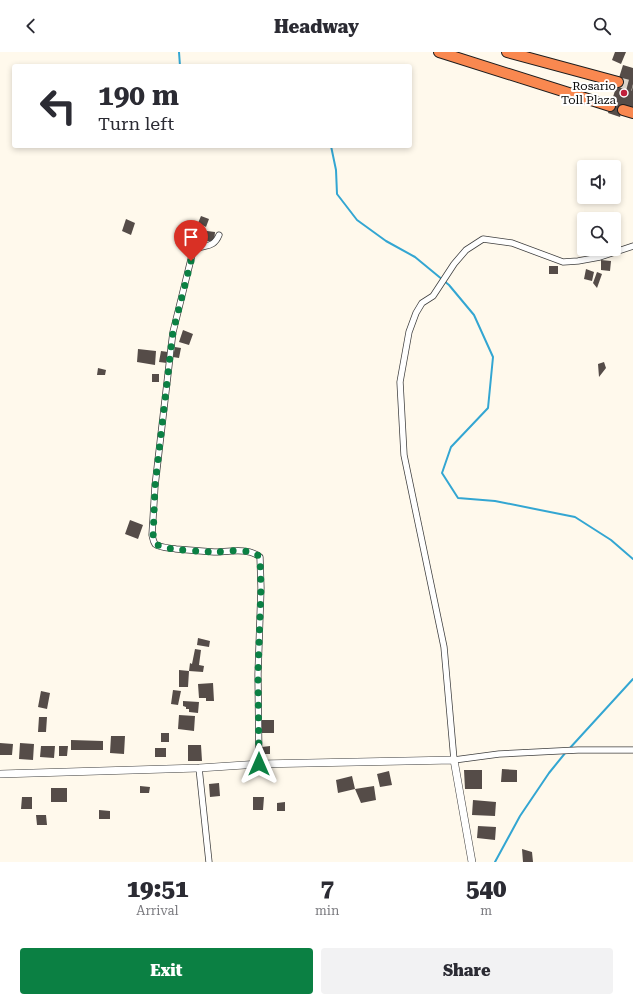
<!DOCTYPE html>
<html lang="en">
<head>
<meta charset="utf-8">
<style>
  :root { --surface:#fff; --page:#f2f2f3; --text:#2b2b33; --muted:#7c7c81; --accent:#0b8043 }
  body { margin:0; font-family:"Roboto Serif",serif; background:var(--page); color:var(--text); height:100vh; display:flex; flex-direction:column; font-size:15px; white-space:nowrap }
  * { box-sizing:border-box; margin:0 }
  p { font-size:13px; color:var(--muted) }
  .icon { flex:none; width:22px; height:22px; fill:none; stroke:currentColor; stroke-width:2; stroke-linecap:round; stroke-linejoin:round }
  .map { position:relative; height:810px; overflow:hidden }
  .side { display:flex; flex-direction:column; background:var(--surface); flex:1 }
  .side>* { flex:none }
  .guide { position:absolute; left:12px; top:12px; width:400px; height:84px; border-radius:4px; box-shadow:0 2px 6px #0003; background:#fff; color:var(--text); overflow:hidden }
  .buttons { position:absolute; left:577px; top:108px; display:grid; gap:8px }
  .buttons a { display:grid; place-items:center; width:44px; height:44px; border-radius:4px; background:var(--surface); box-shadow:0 2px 6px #0003; font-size:20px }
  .pin { position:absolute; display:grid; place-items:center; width:34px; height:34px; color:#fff; margin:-41px -17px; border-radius:50% 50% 50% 0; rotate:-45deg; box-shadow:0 0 4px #0007 }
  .pin .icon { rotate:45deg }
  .me { position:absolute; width:44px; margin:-22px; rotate:0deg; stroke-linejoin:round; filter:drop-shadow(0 0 3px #0008) }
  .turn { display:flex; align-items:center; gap:14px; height:84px; padding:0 20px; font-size:18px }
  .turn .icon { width:52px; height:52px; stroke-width:2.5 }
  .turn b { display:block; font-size:28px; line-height:34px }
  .eta { display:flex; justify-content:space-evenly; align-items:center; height:68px; text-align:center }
  .eta b { font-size:24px; font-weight:800; line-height:28px }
  .action { display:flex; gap:8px; margin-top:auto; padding:8px 20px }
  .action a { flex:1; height:46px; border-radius:4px; background:var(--accent); color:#fff; font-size:16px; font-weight:800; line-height:46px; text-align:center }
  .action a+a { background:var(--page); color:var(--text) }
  header { display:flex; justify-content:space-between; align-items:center; height:52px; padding:0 20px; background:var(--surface); font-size:18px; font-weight:800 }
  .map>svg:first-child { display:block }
</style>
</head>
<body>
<header><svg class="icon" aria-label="back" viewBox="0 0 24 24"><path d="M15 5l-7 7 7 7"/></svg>Headway<svg class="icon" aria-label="search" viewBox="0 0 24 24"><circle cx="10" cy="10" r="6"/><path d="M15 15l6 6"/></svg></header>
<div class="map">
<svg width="633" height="810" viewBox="0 0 633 810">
  <rect width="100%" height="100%" fill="#fff9ec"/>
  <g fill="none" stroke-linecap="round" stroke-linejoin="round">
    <path stroke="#33a6d2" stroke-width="2" d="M179 0 180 14
      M331 94 336 118 337 142 357 168 386 189 415 205 449 233 474 263 493 305 488 356 451 395 442 421 458 446 495 449 575 465 611 488 633 507
      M569 697 633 627
      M495 810 520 764 549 721 566 700"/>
  </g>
  <path fill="#554c48" d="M615 0H626L621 12 612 8Z
    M623 13 633 16V56L624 53 620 65 608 61Z
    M201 164 209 167 206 175 198 171Z
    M126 167 135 171 131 183 122 179Z
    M199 178 215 180 214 190 198 188Z
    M601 208 611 209 610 219 601 218Z
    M549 214H558V222H549Z
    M586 217 594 220 592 229 584 227Z
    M597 220 602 222 597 236 593 231Z
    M183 278 193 282 189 293 179 290Z
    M175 295 181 296 179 306 173 305Z
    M138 297 156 299 155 313 137 310Z
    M161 299 168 300 167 311 159 310Z
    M604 310 606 316 599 325 598 312Z
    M98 316 106 318 105 323H97Z
    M152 322H159V330H152Z
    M130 468 143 473 138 487 125 482Z
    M198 586 210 589 209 595 197 593Z
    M195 597 201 598 199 613 204 614 203 620 189 619 190 611 192 612Z
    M179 618 189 619 188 635H179Z
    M213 631 214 649H206V646H199L198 632Z
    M173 638 181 639 178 653 171 652Z
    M41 639 50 641 47 657 38 655Z
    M183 649 199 650 198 661 189 660V657H186V655L183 654Z
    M179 663 195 664 194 679 178 677Z
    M39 665H47L46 680H38Z
    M260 668H274V681H259Z
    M161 681H169V690H161Z
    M111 684H125L124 702 110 701Z
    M71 688 103 689V698H71Z
    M0 691 13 692 12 703H0Z
    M20 691 34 692 33 708 19 707Z
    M188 693H201L202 709H188Z
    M41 694H55L54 706 40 705Z
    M59 694H68L67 704H59Z
    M270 694V702H263L262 695Z
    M155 696H166V705H155Z
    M502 717 517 718V730H501Z
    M464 718H482V737H465Z
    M389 719 392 733 380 735 377 722Z
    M352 724 355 737 374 734 376 748 361 751 355 737 338 741 336 728Z
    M219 731 220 744 210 745 209 732Z
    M140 734 150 735 149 741H140Z
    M51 736H67V750H51Z
    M22 745H32V757H21Z
    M253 745H264L263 758H253Z
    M473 748 496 750 495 764 472 763Z
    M285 750V759H277V751Z
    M99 758 110 759V767H99Z
    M36 763H46L47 773H37Z
    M478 774 496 775 495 788 477 786Z
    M522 797 532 800 533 810H523Z"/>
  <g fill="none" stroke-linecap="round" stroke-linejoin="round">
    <path stroke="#dbd5ca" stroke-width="10" stroke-dasharray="10 5" stroke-linecap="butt" d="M618 30 633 34"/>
    <g stroke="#3f3f3f" stroke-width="7">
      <path id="minor" d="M219 183C213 198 203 191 193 199L173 280 171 296 155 434 152 483C153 487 153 489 155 492 160 496 170 496 176 497 189 498 201 499 214 500 227 500 248 495 260 505L261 536 258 622 259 712
        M633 194 600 205 578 209 563 210 512 191 483 187 466 198 454 212 433 244 422 251 416 261 409 280 400 330 404 403 444 595 454 708 499 702 578 698H633
        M199 716 209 810"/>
    </g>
    <g stroke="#3f3f3f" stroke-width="8">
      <path id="tertiary" d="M0 722 199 716 259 712 454 708 472 810"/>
    </g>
    <g stroke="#1d1d1d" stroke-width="12">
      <path id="motorway" d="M439 0 610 54
        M507 0 618 30
        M623 58 633 61"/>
    </g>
    <use href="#minor" stroke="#fff" stroke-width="5.5"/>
    <use href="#tertiary" stroke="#fff" stroke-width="7"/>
    <use href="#motorway" stroke="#f98850" stroke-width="10"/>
  </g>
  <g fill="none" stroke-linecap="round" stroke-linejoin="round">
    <path stroke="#0b8043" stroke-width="7" stroke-dasharray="0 12.6" d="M191 209 173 280 171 296 155 434 153 488C155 491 157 493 160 494 171 498 204 500 217 500 229 499 250 496 260 505L261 536 258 622 259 712"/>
  </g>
  <circle fill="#c1203c" stroke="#fff" stroke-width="1.5" cx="624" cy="41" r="4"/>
  <g text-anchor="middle" stroke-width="4" stroke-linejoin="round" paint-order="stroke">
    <g font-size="12" fill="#0c0c0c" stroke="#fff" text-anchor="end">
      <text x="616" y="38">Rosario<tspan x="616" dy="14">Toll Plaza</tspan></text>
    </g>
  </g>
</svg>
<div class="buttons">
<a><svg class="icon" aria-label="sound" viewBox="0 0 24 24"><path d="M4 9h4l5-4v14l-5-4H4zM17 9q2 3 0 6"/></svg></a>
<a><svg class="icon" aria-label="search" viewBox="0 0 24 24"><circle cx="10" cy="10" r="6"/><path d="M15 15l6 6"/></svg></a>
</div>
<div class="pin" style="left:191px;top:209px;background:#d93025"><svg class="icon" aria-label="arrive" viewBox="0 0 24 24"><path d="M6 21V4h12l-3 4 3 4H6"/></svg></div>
<svg class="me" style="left:259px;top:712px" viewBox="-20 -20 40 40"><path d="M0-17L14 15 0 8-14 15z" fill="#0b8043" stroke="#fff" stroke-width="4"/></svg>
<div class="guide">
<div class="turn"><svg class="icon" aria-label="left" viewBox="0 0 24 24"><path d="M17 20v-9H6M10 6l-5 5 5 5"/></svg><div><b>190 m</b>Turn left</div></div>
</div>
</div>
<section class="side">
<div class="eta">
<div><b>19:51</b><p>Arrival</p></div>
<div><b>7</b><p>min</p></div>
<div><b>540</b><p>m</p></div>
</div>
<div class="action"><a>Exit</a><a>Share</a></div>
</section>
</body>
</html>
